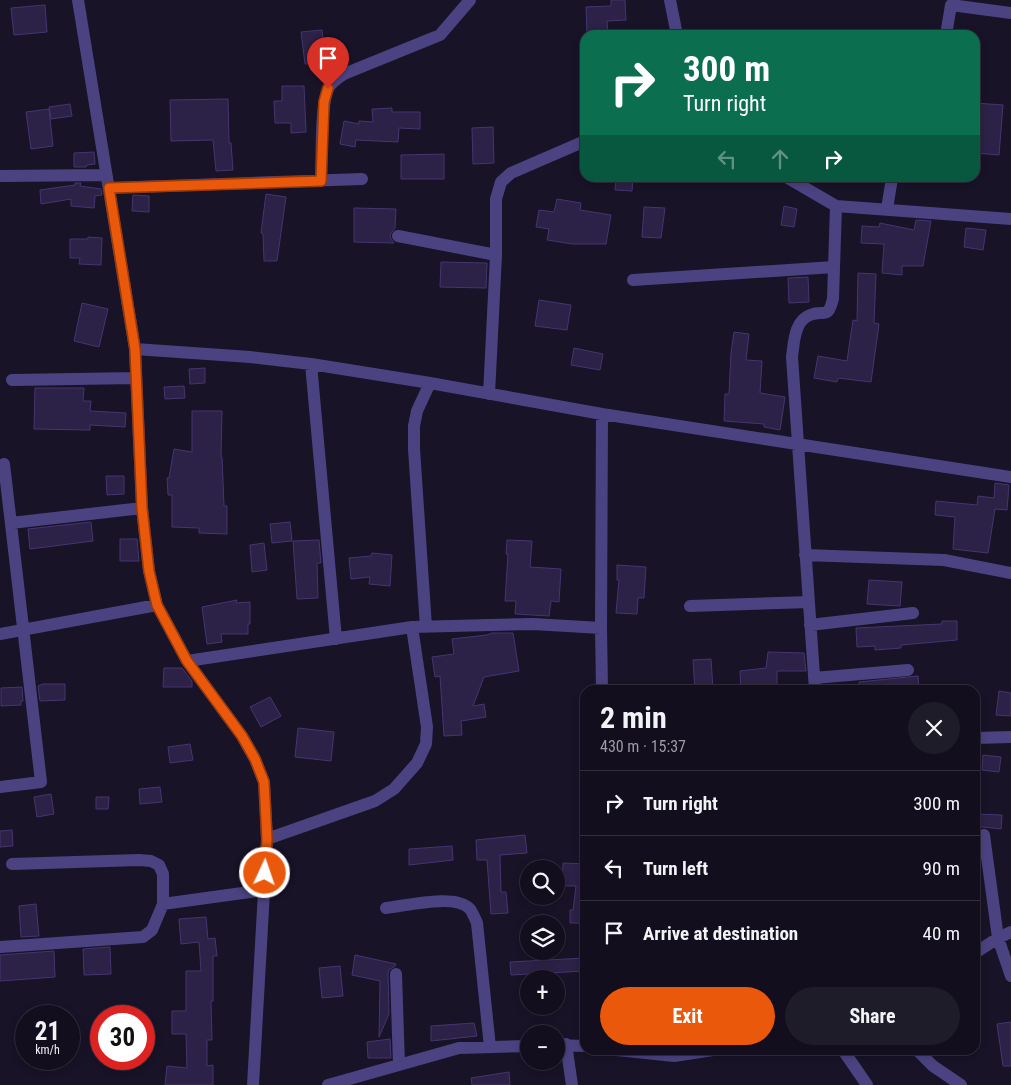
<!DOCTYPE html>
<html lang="en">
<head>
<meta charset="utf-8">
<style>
  :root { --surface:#120e1d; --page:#1f1c2a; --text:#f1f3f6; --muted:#9c9ca4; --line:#312e3b; --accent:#ea580c }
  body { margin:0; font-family:"Roboto Condensed",sans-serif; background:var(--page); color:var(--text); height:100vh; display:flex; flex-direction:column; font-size:19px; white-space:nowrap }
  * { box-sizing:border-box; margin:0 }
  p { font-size:16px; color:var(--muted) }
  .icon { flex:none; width:28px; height:28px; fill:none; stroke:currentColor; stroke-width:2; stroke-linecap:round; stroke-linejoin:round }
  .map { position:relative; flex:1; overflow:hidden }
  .drawer { position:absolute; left:580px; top:685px; width:400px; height:370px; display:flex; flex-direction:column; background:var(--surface); border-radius:15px; box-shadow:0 2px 8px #0003,0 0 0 1px var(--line) }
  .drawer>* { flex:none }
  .top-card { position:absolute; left:580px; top:30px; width:400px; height:152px; border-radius:15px; box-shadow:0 2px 8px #0003,0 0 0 1px var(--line); background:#0b6e4f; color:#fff; overflow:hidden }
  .controls { position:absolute; left:520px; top:860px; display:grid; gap:10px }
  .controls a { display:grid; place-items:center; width:45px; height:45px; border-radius:50%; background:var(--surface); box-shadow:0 2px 8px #0003,0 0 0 1px var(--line); font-size:25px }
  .speed { position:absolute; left:15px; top:1005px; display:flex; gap:10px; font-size:25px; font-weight:700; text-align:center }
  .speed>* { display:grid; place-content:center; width:65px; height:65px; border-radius:50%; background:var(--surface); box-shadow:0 2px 8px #0003,0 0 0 1px var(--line); line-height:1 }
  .speed small { font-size:12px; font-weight:400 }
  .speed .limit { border:8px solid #d22; background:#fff; color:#111 }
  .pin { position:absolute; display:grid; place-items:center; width:42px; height:42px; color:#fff; margin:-51px -21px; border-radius:50% 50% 50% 0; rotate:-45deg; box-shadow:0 0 5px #0007 }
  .pin .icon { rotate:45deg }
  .me { position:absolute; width:55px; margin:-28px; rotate:3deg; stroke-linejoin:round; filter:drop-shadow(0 0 4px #0008) }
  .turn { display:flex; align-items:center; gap:18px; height:105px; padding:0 20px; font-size:22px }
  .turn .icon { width:65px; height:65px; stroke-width:2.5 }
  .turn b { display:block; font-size:35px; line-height:42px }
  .lanes { display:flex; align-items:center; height:48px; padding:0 20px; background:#0003; justify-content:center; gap:25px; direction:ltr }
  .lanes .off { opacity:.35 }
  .round { display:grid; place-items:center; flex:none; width:52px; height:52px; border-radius:26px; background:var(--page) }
  .summary { display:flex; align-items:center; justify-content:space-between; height:85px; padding:0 20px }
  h1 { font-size:30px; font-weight:700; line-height:38px }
  .button { display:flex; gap:10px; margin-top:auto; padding:10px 20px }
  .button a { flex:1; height:58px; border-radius:30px; background:var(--accent); color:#fff; font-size:20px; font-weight:700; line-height:58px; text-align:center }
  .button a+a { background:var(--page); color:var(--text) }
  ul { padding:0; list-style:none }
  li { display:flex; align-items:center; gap:15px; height:65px; padding:0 20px; border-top:1px solid var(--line) }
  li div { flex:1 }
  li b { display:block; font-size:19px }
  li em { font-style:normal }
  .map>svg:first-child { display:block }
</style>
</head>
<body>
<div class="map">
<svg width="1011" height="1085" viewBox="0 0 1011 1085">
  <rect width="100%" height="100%" fill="#181327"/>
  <path fill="#2c2146" stroke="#46356f" d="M611 0H625L626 20 607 21 608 35H587L586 7 611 6Z
    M45 5 47 32 14 35 11 8Z
    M322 30 326 62 305 64 301 32Z
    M282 86H304L306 132 291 133V123H275L274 101H282Z
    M228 99 229 143H231L233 170 216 171 213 140 171 141 170 100Z
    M975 103 1003 105 999 155 975 153Z
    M70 104 72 116 51 119 49 107Z
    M392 108V112H420V129L399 128 398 142 356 140 355 147 340 144 344 121 359 124V121L373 122 372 109Z
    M49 109 53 146 31 149 26 112Z
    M493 127 494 163 473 164 472 128Z
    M94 152 95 164 87 165 86 167H74V153Z
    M444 154V179H401V155Z
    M616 178H633L632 191 615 190Z
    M75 183H81L80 186 101 189 102 195 95 196 94 208 71 206V199L41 204 40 190 75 185Z
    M266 194 286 197 277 261H264L263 234 261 233Z
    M133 195 149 196V212L132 211Z
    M557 199 581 203 580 210 611 215 606 244H572L547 240 549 229 536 227 539 210 554 212Z
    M784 206 797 209 794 227 781 225Z
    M644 207 665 208 661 238 642 237Z
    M354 208 396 209 395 228 390 235 391 239 394 243 354 242Z
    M916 220 931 221 923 266H902V275L882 273 884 244 861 243 862 226 879 227 880 223 914 230Z
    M966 228 986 230 983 250 964 247Z
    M88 237 102 238 101 265 79 264 80 258H70V239H88Z
    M441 262 487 263 486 288 440 287Z
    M858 273 876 274 874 323 879 324 871 382 838 378 837 382 814 378 818 356 847 361 853 320 857 321Z
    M808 277 809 302 789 303 788 278Z
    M539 300 571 305 567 330 535 326Z
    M82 303 108 309 99 347 74 341Z
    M734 332 749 334 746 360 762 361 760 393 785 397 780 430 764 427V424L724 421 725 394H729L731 353Z
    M574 348 603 354 600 370 571 365Z
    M205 368V383L190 384 189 369Z
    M184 386 185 398 165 399 164 387Z
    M35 388H84L83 401H91L90 411 126 413 125 427 90 425V430L34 429Z
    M192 411H222L221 457H222L224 506H227V534L199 533V528L172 527V495H168L167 478H169L174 449 192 452Z
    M106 476H124V494L107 495Z
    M995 483 1009 485 1007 510 995 509 988 553 953 549 955 517 935 515 936 501 977 505 978 496 994 498Z
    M91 522 93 541 30 549 28 529Z
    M290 522 292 541 272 543 270 524Z
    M120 539H137L139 561H120Z
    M319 540 321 563H317L318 598 297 599 293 541Z
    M507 540 532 541 530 567 561 569 559 602 551 601 549 616 515 614 516 601H505L508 554H506Z
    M264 543 267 570 252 572 250 545Z
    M372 553 392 555 390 586 369 584 370 577 351 579 349 558 371 556Z
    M617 565 646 567 644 598H638L637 614 616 613 619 580H617Z
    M869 580 902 582 900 606 867 604Z
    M237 600 236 603 250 602V624H248V634H221L222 642 207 644 202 607Z
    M942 621H957V640L901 645V648L875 650V646L857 647 856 628 942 624Z
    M492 633H513L519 671 484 677 473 706 484 704 486 717 461 721 462 735 444 736 440 676 435 677 432 657 454 654 452 639 487 635Z
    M768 652 804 653 806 671H777V689L741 690 740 671 766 668Z
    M711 659 713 689 695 690 693 660Z
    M164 668H182L192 681V687H163Z
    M918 676 919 690H859V682Z
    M43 684H65V700L40 701 38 686Z
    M22 687 23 701H21V705L1 706V688Z
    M999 691 1011 693V716L996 715Z
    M270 697 281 716 261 727 250 707Z
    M298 728 334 732 331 761 295 757Z
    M190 744 193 760 170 763 168 747Z
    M983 755 1001 757 999 772 982 770Z
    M160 787 162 802 140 804 139 789Z
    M51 794 54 814 37 817 34 797Z
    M96 797H109L108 809H96Z
    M975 814 1002 815 1001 829 983 827 975 828Z
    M12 830 13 846 0 847V831Z
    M525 835 527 853 500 855 501 892H506L508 913 491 914 487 860H477L476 840Z
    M452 846 453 860 409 865V849Z
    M563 863 585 864V923H570V910H573L576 886H562Z
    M36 904 39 936 21 937 19 906Z
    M206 917 208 939 215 938 217 956H213V1001H211L212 1040H207V1066L213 1065V1085H165L167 1066 187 1068 186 1034H172V1011H186V971H201L199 942 181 944 179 919Z
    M110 947 111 974 84 975 83 949Z
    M54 951 55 977 0 981V955Z
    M355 955 396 964 395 966 389 970 388 974 389 1014 379 1037 380 981 352 975Z
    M585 958V971L511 975 510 962Z
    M340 966 343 996 322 998 319 968Z
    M1011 1022V1066H1003L997 1024Z
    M474 1023 477 1036 431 1041V1026Z
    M390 1039 391 1058H368L367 1042Z
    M509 1072 510 1085H472L471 1078Z"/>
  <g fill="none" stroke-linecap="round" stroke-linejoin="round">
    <path stroke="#4b4381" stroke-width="12" d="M78 0 135 349 142 508 149 571 157 605 187 661 242 736 255 759 264 782 267 839 253 1085
      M670 0 677 35
      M946 35 951 5 1011 13
      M0 176 106 175
      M788 178 836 206
      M321 181C322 160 320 102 329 87 333 81 338 78 344 74L440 35 470 0
      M109 188 362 179
      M887 209 892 178
      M398 236 496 255
      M633 280 834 267
      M135 349 250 357 311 364 430 383 602 414 1011 477
      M311 364 336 639
      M12 380 136 378
      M489 394 496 255V199L501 182 511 173 585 141
      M11 523 142 508
      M805 555 944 560 1011 573
      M690 606 809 602
      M810 625 913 613
      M426 627 414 449V426L417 411 430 383
      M601 628 602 414
      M0 634 157 605
      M187 661 412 627 533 624 601 628 602 690
      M814 678 908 670
      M815 690 792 357C794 343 794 321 810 315 825 309 827 321 833 299L836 206 1011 219
      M975 738 1011 737
      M0 787 41 782 4 464
      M984 835 998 938 1011 976
      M267 839 375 801 394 789 417 763 426 744 427 727 412 627
      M12 864 139 860 151 861 159 865 163 874V904
      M386 908C406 906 455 893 470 909 473 913 475 919 477 923L490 1047
      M0 947 143 937 152 930 163 904 264 890
      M975 953 998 938 1011 932
      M396 974 399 1065
      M566 1044 572 1085
      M556 1045 585 1046
      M617 1050 674 1056 713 1050
      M843 1050 867 1085
      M917 1050 933 1066 961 1085
      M328 1085 459 1048 529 1046"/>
  </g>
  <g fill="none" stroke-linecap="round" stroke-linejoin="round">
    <g stroke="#983908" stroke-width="12">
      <path id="route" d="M265 873 267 839 264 782 255 759 242 736 187 661 157 605 149 571 142 508 135 349 109 188 321 181 324 102 328 88"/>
    </g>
    <use href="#route" stroke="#ea580c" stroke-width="9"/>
  </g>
</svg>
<div class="controls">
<a><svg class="icon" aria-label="search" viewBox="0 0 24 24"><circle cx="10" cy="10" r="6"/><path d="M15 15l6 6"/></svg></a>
<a><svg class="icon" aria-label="layers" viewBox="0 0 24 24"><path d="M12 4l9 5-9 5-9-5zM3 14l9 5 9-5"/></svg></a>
<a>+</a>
<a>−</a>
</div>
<div class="speed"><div>21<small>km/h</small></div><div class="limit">30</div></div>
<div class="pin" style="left:328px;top:88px;background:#d93025"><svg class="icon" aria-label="arrive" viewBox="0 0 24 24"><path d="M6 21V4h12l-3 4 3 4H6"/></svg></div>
<svg class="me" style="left:265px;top:873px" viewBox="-20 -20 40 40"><circle r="17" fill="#ea580c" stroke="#fff" stroke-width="3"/><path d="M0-11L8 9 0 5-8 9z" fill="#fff"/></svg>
<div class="top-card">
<div class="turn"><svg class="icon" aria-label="right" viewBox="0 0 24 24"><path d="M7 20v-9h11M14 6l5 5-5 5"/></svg><div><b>300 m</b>Turn right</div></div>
<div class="lanes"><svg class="icon off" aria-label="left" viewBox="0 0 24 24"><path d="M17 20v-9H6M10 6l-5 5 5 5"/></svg><svg class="icon off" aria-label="ahead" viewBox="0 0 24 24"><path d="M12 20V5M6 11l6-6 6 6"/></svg><svg class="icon" aria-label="right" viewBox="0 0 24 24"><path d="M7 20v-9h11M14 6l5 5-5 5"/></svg></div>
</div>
<section class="drawer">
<div class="summary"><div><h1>2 min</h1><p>430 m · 15:37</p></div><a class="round"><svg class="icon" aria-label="close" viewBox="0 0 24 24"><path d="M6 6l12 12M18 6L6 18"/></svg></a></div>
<ul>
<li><svg class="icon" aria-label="right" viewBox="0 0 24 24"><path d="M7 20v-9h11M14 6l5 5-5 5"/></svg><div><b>Turn right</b></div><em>300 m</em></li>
<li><svg class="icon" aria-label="left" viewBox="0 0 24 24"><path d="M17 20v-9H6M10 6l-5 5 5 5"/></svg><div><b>Turn left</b></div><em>90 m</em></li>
<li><svg class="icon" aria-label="arrive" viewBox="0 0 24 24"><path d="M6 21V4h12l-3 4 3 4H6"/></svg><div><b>Arrive at destination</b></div><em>40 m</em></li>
</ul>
<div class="button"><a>Exit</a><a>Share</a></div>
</section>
</div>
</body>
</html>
